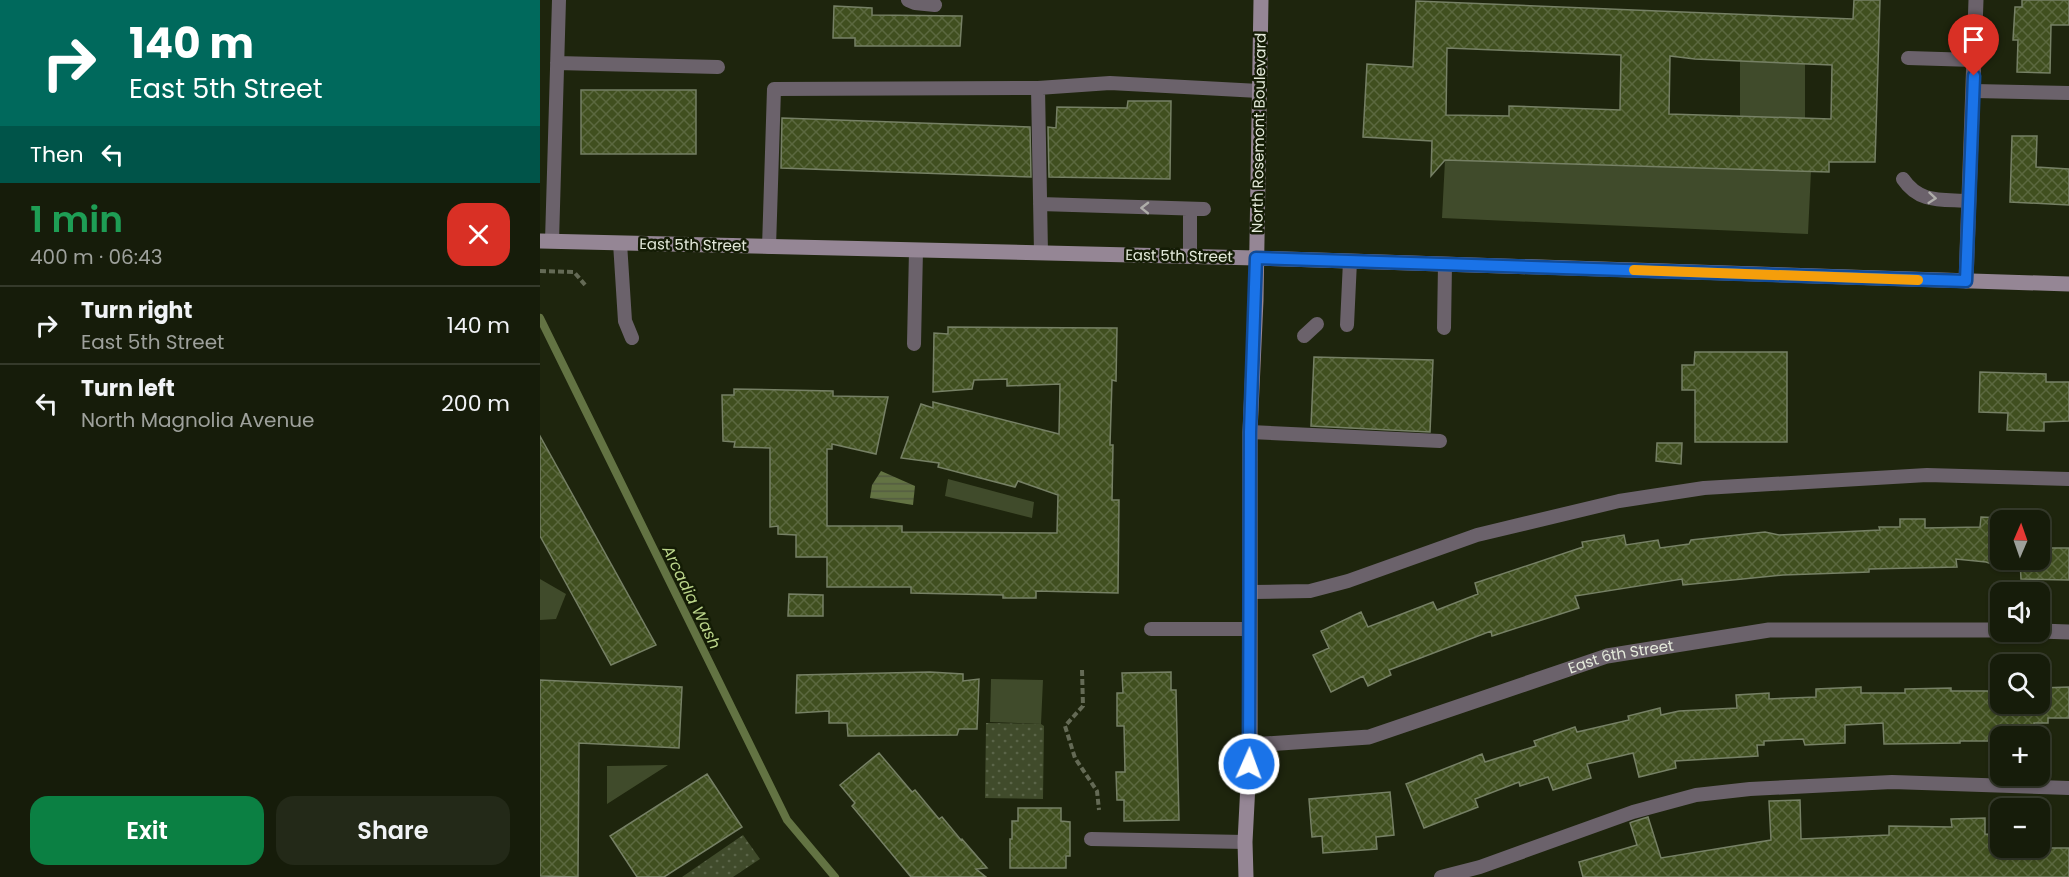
<!DOCTYPE html>
<html lang="en">
<head>
<meta charset="utf-8">
<style>
  :root { --surface:#161c0a; --page:#232918; --text:#f1f3f6; --muted:#9ea19c; --line:#353a2b; --accent:#0b8043 }
  body { margin:0; font-family:Poppins,sans-serif; background:var(--page); color:var(--text); height:100vh; display:flex; flex-direction:column; font-size:22px; white-space:nowrap }
  * { box-sizing:border-box; margin:0 }
  p { font-size:20px; color:var(--muted) }
  .icon { flex:none; width:33px; height:33px; fill:none; stroke:currentColor; stroke-width:2; stroke-linecap:round; stroke-linejoin:round }
  .map { position:relative; flex:1; overflow:hidden }
  .sheet { display:flex; flex-direction:column; background:var(--surface); width:540px }
  .sheet>* { flex:none }
  .top-card { background:#00695c; color:#fff; overflow:hidden }
  .needle { width:39px; rotate:2deg }
  .buttons { position:absolute; left:1450px; top:510px; display:grid; gap:12px }
  .buttons a { display:grid; place-items:center; width:60px; height:60px; border-radius:12px; background:var(--surface); box-shadow:0 2px 4px #0004,0 0 0 2px var(--line); font-size:30px }
  .pin { position:absolute; display:grid; place-items:center; width:51px; height:51px; color:#fff; margin:-62px -26px; border-radius:50% 50% 50% 0; rotate:-45deg; box-shadow:0 0 6px #0007 }
  .pin .icon { rotate:45deg }
  .me { position:absolute; width:66px; margin:-33px; rotate:2deg; stroke-linejoin:round; filter:drop-shadow(0 0 4px #0008) }
  .turn { display:flex; align-items:center; gap:21px; height:126px; padding:0 30px; font-size:27px }
  .turn .icon { width:78px; height:78px; stroke-width:2.5 }
  .turn b { display:block; font-size:42px; line-height:51px }
  .then { display:flex; align-items:center; height:57px; padding:0 30px; background:#0003; gap:12px; font-size:22px }
  .round { display:grid; place-items:center; flex:none; width:63px; height:63px; border-radius:18px; background:var(--page) }
  .head { display:flex; align-items:center; justify-content:space-between; height:102px; padding:0 30px }
  h1 { font-size:36px; font-weight:600; line-height:45px; color:#1e9e55 }
  .primary-button { display:flex; gap:12px; margin-top:auto; padding:12px 30px }
  .primary-button a { flex:1; height:69px; border-radius:18px; background:var(--accent); color:#fff; font-size:24px; font-weight:600; line-height:69px; text-align:center }
  .primary-button a+a { background:var(--page); color:var(--text) }
  ul { padding:0; list-style:none }
  li { display:flex; align-items:center; gap:18px; height:78px; padding:0 30px; border-top:2px solid var(--line) }
  li div { flex:1 }
  li b { display:block; font-size:22px }
  li em { font-style:normal }
  main { display:flex; flex:1; min-height:0 }
  .map>svg:first-child { display:block }
</style>
</head>
<body>
<main>
<section class="sheet">
<div class="top-card">
<div class="turn"><svg class="icon" aria-label="right" viewBox="0 0 24 24"><path d="M7 20v-9h11M14 6l5 5-5 5"/></svg><div><b>140 m</b>East 5th Street</div></div>
<div class="then">Then<svg class="icon" aria-label="left" viewBox="0 0 24 24"><path d="M17 20v-9H6M10 6l-5 5 5 5"/></svg></div>
</div>
<div class="head"><div><h1>1 min</h1><p>400 m · 06:43</p></div><a class="round" style="background:#d93025;color:#fff"><svg class="icon" aria-label="close" viewBox="0 0 24 24"><path d="M6 6l12 12M18 6L6 18"/></svg></a></div>
<ul>
<li><svg class="icon" aria-label="right" viewBox="0 0 24 24"><path d="M7 20v-9h11M14 6l5 5-5 5"/></svg><div><b>Turn right</b><p>East 5th Street</p></div><em>140 m</em></li>
<li><svg class="icon" aria-label="left" viewBox="0 0 24 24"><path d="M17 20v-9H6M10 6l-5 5 5 5"/></svg><div><b>Turn left</b><p>North Magnolia Avenue</p></div><em>200 m</em></li>
</ul>
<div class="primary-button"><a>Exit</a><a>Share</a></div>
</section>
<div class="map">
<svg width="1529" height="877" viewBox="0 0 1529 877">
  <defs>
    <pattern id="park-dots" width="8" height="8" patternUnits="userSpaceOnUse" patternTransform="scale(1.5)"><rect width="8" height="8" fill="#404b2b"/><path d="M2 2h.1M6 6h.1" fill="none" stroke="#5b6549" stroke-width="1.8" stroke-linecap="round"/></pattern>
    <pattern id="water-rules" width="6" height="5" patternUnits="userSpaceOnUse" patternTransform="scale(1.5)"><rect width="6" height="5" fill="#637343"/><path d="M0 2.5h6" fill="none" stroke="#545c42"/></pattern>
    <pattern id="building-cross-hatch" width="8" height="8" patternUnits="userSpaceOnUse" patternTransform="scale(1.5)"><rect width="8" height="8" fill="#404f1f"/><path d="M0 0l8 8M0 8l8-8" fill="none" stroke="#5b683f"/></pattern>
  </defs>
  <rect width="100%" height="100%" fill="#1e250d"/>
  <path fill="#404b2b" d="M1200 61 1265 64V119L1200 117Z
    M905 160 1271 171 1268 234 902 218Z
    M408 479 494 502 492 518 405 496Z
    M0 579 26 594 16 619 0 620Z
    M451 679 503 680 501 724 450 722Z
    M128 765 67 804V766Z"/>
  <path fill="url(#park-dots)" d="M446 723 501 724 504 726 503 799 445 798Z
    M203 835 220 859 193 877H142Z"/>
  <path fill="url(#water-rules)" d="M341 471 375 486 373 505 330 498 332 485Z"/>
  <g fill="none" stroke-linecap="round" stroke-linejoin="round">
    <path stroke="#637343" stroke-width="8" d="M0 318 247 820 295 877"/>
  </g>
  <path fill="url(#building-cross-hatch)" stroke="#768065" stroke-width="1.5" fill-rule="evenodd" d="M1314 0H1340L1335 162H1289V172L905 160 891 176 892 141 823 137 827 64 873 67 876 1 1313 19ZM907 48 1081 55 1080 110 969 106V116L906 115ZM1130 56 1155 59 1292 65 1291 119 1129 114Z
    M1482 0H1529V25H1511L1510 73 1477 72 1478 40H1473L1475 7H1482Z
    M294 6 332 8V15L422 16 420 46H315V38H293Z
    M41 90H156V154H41Z
    M588 101H631L630 179 509 177 508 127 516 128 517 107 587 108Z
    M242 118 490 127 491 177 241 168Z
    M1472 136H1497L1496 167 1529 169V205L1470 202Z
    M408 327 577 328 576 381 572 380 570 445H573L572 500H579L578 593 496 591V598H463V595L371 593V587H287V557H256V535L238 534V526L230 527V448L194 447 195 442 183 441 182 395H194V389L293 391V396L348 397 336 454 292 444V449H287V526H362V532L517 533 518 495 478 481 475 487 398 467 399 463 361 458 381 404 393 408V402L519 434 520 384 467 386V379L434 380 432 389 393 392 394 333 408 334Z
    M1155 352H1247V442H1155V390H1142V365H1154Z
    M774 357 893 360 890 432 771 426Z
    M1440 372 1506 374V382H1529V421L1504 422V431L1467 430 1468 413 1439 412Z
    M0 436 116 645 71 665 0 536Z
    M1117 443H1142L1141 464 1116 461Z
    M1441 517 1461 518V567L1446 562 1416 559 1417 567 1329 569V572L1243 575 1143 585 1142 579 1035 596 1039 608 952 636 951 631 849 670 851 675 828 686 823 676 791 692 773 655 789 648 781 631 821 612 828 627 893 602 897 610 938 594 935 583 1043 547 1042 542 1084 535 1086 545 1118 540 1120 548 1149 544 1151 540 1225 532 1239 535 1340 530 1339 527H1360V519H1385V528L1440 527Z
    M1500 548H1529V580L1481 579 1480 560H1500Z
    M249 594 283 595V616H248Z
    M390 672 423 674V681L439 679 437 729H419L417 735 308 736 307 723H289V711L256 713 257 675Z
    M631 672V690H636L639 820 584 821V800H577L576 772H585L584 726H577V693H583L582 673Z
    M0 680 142 687 139 748 39 743 38 877 0 876Z
    M1321 687V693H1365V689L1411 688V691H1461V704H1500V688L1529 687V718H1508V723H1494V736H1461V741H1420V743L1344 744 1343 723 1305 725V743L1265 745 1263 739 1224 741V745H1217L1218 756 1135 761 1136 768 1099 777 1093 753 1047 764 1051 778 1013 790 1008 777 980 786 979 782 935 799 938 807 884 828 866 784 942 754 945 762 996 746 994 741 1035 727 1037 732 1089 720 1088 716 1120 708 1121 715 1139 711 1197 708 1196 695 1229 693V699L1276 697V689Z
    M339 753 372 792 375 790 399 819 402 817 421 840 422 839 447 868 436 869 446 877H371L312 806 315 803 300 785Z
    M167 774 202 827 124 877H97L70 836Z
    M850 792 854 835 836 837 837 849 783 853 782 836 772 837 769 799Z
    M1260 800 1261 839 1349 835V826L1412 827 1411 819 1445 818V834L1461 835V848H1529V877H1043L1039 862 1097 845 1090 823 1092 822 1108 817 1121 858 1231 840 1229 801Z
    M478 808H521V821L530 822V856H526V868H470V839H472V821H478Z"/>
  <g fill="none" stroke-linecap="round" stroke-linejoin="round">
    <path stroke="#646a55" stroke-width="4" stroke-dasharray="6 3" stroke-linecap="butt" d="M0 271 34 272 46 286
      M542 670 543 706 525 726 535 758 557 791 559 810"/>
    <path stroke="#6b626b" stroke-width="14" d="M368 0 375 3 395 5
      M1368 58 1434 60
      M17 63 178 67
      M498 88 501 253
      M1434 91 1529 93
      M1363 179C1380 204 1402 199 1429 201
      M500 204 664 209
      M12 241 19 0
      M80 243 85 321 92 338
      M229 247 234 89 498 88 570 83 719 91
      M650 256V209
      M807 325 810 261
      M904 328 905 264
      M764 336 777 324
      M374 344 376 250
      M710 432 900 441
      M711 592 770 591 808 581 937 535 1079 501 1164 488 1387 475 1529 479
      M611 629H710
      M551 839 705 842
      M901 877 940 867 1093 812 1156 795 1210 789 1352 782 1529 788"/>
    <g stroke="#6b626b" stroke-width="15">
      <path d="M1426 281 1436 0"/>
      <path d="M1500 631 1529 632"/>
      <path id="s1" d="M710 745 829 737 1067 656 1229 630H1461"/>
    </g>
    <path stroke="#958695" stroke-width="15" d="M0 241 716 258 1529 284
      M706 877 705 842 710 745V432L716 300 721 0"/>
  </g>
  <defs><path id="oneway-chevron" d="M-2-3.5L2.5 0L-2 3.5" fill="none" stroke-width="1.6" stroke-linecap="round" stroke-linejoin="round" transform="scale(1.5)"/></defs>
  <g stroke="#aeada9">
    <use href="#oneway-chevron" transform="translate(1392 198) rotate(5)"/>
    <use href="#oneway-chevron" transform="translate(605 208) rotate(-179)"/>
  </g>
  <g fill="none" stroke-linecap="round" stroke-linejoin="round">
    <g stroke="#114b97" stroke-width="15">
      <path id="route" d="M709 764 710 432 716 258 1426 281 1434 76"/>
    </g>
    <use href="#route" stroke="#1a73e8" stroke-width="10"/>
    <path stroke="#f59e0b" stroke-width="10" d="M1094 270 1378 280"/>
  </g>
  <g text-anchor="middle" stroke-width="5" stroke-linejoin="round" paint-order="stroke">
    <g font-size="15" fill="#e4eadb" stroke="#141c05">
      <text transform="translate(719 133) rotate(-89)" y="5">North Rosemont Boulevard</text>
      <text transform="translate(153 245) rotate(1)" y="5">East 5th Street</text>
      <text transform="translate(639 256) rotate(1)" y="5">East 5th Street</text>
      <text dy="5" stroke="none"><textPath href="#s1" startOffset="384">East 6th Street</textPath></text>
    </g>
    <g font-size="16" font-style="italic" fill="#bbd58a" stroke="#141c05">
      <text transform="translate(152 597) rotate(64)" y="6">Arcadia Wash</text>
    </g>
  </g>
</svg>
<div class="buttons">
<a><svg class="needle" viewBox="-14 -14 28 28"><path d="M0-13l5 13h-10z" fill="#e53935"/><path d="M0 13l5-13h-10z" fill="#9ea19c"/></svg></a>
<a><svg class="icon" aria-label="sound" viewBox="0 0 24 24"><path d="M4 9h4l5-4v14l-5-4H4zM17 9q2 3 0 6"/></svg></a>
<a><svg class="icon" aria-label="search" viewBox="0 0 24 24"><circle cx="10" cy="10" r="6"/><path d="M15 15l6 6"/></svg></a>
<a>+</a>
<a>−</a>
</div>
<div class="pin" style="left:1434px;top:76px;background:#d93025"><svg class="icon" aria-label="arrive" viewBox="0 0 24 24"><path d="M6 21V4h12l-3 4 3 4H6"/></svg></div>
<svg class="me" style="left:709px;top:764px" viewBox="-20 -20 40 40"><circle r="17" fill="#1a73e8" stroke="#fff" stroke-width="3"/><path d="M0-11L8 9 0 5-8 9z" fill="#fff"/></svg>
</div>
</main>
</body>
</html>
